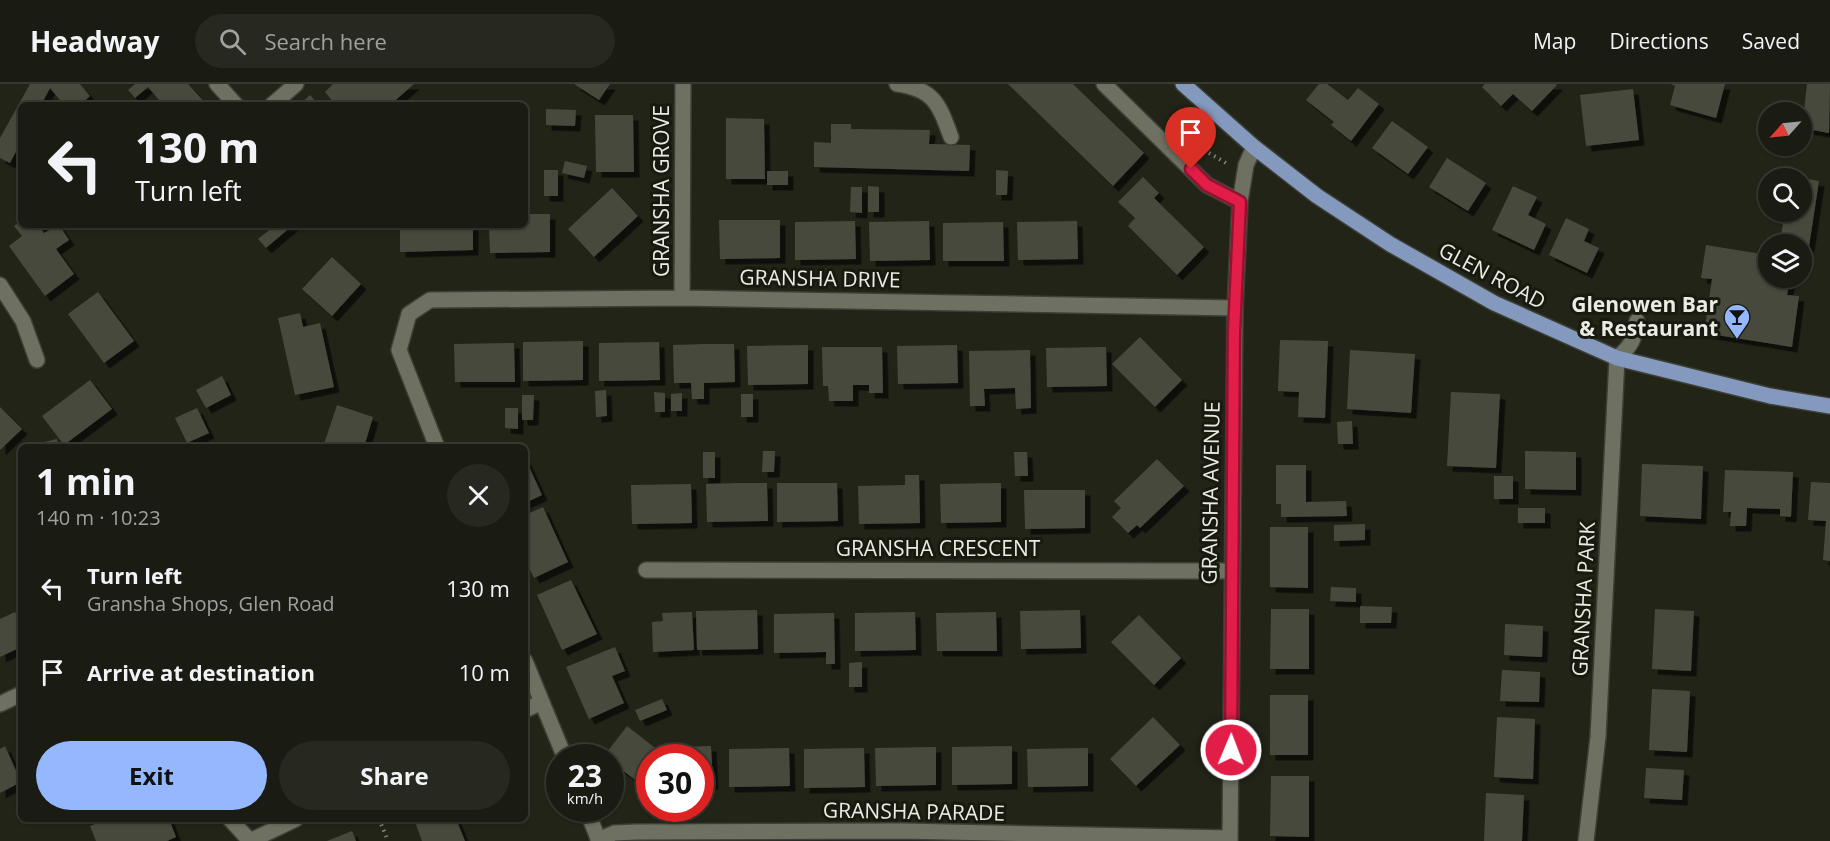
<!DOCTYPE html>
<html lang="en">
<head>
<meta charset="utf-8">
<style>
  :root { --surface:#1a1b12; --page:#272820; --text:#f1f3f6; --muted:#9fa19f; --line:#383932; --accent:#94b7fd }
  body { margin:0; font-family:"Open Sans",sans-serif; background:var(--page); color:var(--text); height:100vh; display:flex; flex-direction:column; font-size:22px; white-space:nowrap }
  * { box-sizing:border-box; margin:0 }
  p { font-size:20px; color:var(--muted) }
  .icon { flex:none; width:33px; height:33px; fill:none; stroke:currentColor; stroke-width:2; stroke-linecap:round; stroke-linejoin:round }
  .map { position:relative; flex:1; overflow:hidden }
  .drawer { position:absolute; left:18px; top:360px; width:510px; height:378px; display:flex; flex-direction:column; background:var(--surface); border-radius:9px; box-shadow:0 2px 4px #0004,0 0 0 2px var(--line) }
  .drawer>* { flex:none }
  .guide { position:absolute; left:18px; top:18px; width:510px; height:126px; border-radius:9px; box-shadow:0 2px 4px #0004,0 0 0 2px var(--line); background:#1a1b12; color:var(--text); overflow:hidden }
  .needle { width:39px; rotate:243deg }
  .fabs { position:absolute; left:1758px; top:18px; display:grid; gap:12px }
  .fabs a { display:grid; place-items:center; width:54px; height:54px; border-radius:50%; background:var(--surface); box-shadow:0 2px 4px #0004,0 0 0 2px var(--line); font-size:30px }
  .speed { position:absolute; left:546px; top:660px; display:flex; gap:12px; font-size:30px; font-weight:700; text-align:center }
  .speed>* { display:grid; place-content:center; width:78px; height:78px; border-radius:50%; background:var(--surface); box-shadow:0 2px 4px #0004,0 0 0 2px var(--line); line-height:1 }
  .speed small { font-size:15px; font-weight:400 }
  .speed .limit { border:9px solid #d22; background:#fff; color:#111 }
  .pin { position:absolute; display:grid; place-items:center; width:51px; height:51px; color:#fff; margin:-62px -26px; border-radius:50% 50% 50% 0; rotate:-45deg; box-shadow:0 0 6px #0007 }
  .pin .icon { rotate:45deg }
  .me { position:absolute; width:66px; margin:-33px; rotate:1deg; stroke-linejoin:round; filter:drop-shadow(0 0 4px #0008) }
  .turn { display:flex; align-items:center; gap:21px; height:126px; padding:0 18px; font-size:27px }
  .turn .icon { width:78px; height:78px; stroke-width:2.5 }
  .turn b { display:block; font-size:42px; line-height:51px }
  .round { display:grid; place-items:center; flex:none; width:63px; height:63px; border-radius:32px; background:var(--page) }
  .head { display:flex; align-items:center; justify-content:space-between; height:102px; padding:0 18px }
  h1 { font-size:36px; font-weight:700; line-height:45px }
  .primary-button { display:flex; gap:12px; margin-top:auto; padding:12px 18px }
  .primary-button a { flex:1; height:69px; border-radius:36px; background:var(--accent); color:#111; font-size:24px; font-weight:700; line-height:69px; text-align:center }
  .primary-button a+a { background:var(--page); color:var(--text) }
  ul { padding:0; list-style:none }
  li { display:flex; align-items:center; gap:18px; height:84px; padding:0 18px }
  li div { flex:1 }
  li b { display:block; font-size:22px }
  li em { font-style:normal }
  header { display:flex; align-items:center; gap:36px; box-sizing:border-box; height:84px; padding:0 30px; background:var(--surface); border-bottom:2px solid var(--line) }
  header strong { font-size:28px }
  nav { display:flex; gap:33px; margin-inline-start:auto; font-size:21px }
  .search { width:420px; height:54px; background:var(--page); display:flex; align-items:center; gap:15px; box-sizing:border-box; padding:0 21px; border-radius:33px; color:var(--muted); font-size:22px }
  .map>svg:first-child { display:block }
</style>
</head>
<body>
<header>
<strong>Headway</strong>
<div class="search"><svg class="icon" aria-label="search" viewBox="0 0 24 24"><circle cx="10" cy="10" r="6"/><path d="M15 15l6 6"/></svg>Search here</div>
<nav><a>Map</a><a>Directions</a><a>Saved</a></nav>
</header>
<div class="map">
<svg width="1830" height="757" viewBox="0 0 1830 757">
  <defs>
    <filter id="shadow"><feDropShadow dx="5.5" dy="5.5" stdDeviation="0" flood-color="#0009"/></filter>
  </defs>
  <rect width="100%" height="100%" fill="#222418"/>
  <path fill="#47493c" filter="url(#shadow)" d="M30 0H80L90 12 80 21H64L50 4 41 21H21V58L10 79 0 74V54Z
    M135 0H188L207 21H155L160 17 148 3 135 14 128 6Z
    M333 0H414L390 21H336L325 8Z
    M574 0H610L599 16Z
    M1008 0H1073L1144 69 1113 102Z
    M1319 0H1327L1348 16 1358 4 1379 20 1351 57 1331 41 1334 38 1306 16Z
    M1485 0H1556L1557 1 1532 27 1513 10 1501 22 1482 3Z
    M1671 0H1725L1716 34 1670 21 1675 2Z
    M1807 0H1830L1829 49 1802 44Z
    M1633 5 1639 56 1586 62 1580 11Z
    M310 11 316 18 313 21H299Z
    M546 25 576 26 575 42 546 41Z
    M595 31H633L634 88H596Z
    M726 34 764 35 765 95H726Z
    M1392 37 1428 63 1408 90 1372 64Z
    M831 40H851V45L930 46 929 60 970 61 969 87 814 83V58L831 59Z
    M1447 74 1486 99 1468 127 1429 103Z
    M565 77 587 82 584 94 562 89Z
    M544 86H558V112H544Z
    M996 86 1008 87 1007 111H996Z
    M767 87H788V101H767Z
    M1143 93 1159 109 1154 114 1204 163 1177 191 1128 142 1135 134 1118 118Z
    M1802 94 1819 97 1809 162 1780 157 1785 128H1802Z
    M868 102 879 103V128H868Z
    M1513 102 1537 113 1528 131 1546 140 1534 166 1492 146Z
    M851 103H862V129L850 128Z
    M612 104 638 132 594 173 568 145Z
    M525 130H550V168L490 169 489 141H525Z
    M1566 134 1589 145 1584 157 1599 164 1587 189 1549 171Z
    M719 136H780V174L720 175Z
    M21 137V141H43L41 145 44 149 59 141 69 156 56 165 74 190 45 212 9 162 22 152 14 142Z
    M855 137 856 175 795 176V138Z
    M929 137 930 176 870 177 869 138Z
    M1077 137 1078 175 1018 176 1017 138Z
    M1003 138 1004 177H943V139Z
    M269 141H293L266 164 258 155 272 144Z
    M400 141H473V166L400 168Z
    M1706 161 1768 171V194H1790L1787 211 1799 212 1792 263 1704 249 1712 195 1701 194Z
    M332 173 361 200 332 232 302 205Z
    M98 208 134 257 104 279 68 230Z
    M300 229 303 243 320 239 334 303 295 311 278 234Z
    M1140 253 1182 296 1155 323 1112 280Z
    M1280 256 1328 257 1325 334 1298 333 1299 308 1278 307Z
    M583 257V296L523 297V258Z
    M659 258 660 296 599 297V259Z
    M514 259 515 298H455L454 260Z
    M704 260H734L735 298 704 299V315H692L691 299H674L673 261Z
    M808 261V300L748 301 747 262Z
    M957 261 958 299 898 300 897 262Z
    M822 263H882L883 309H869V301H853V317H829L828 302H823Z
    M1106 263 1107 302 1047 303 1046 264Z
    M1030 266 1031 324 1016 325 1015 304 984 305 985 322H970L969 267Z
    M1350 266 1415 270 1411 329 1347 325Z
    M222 292 231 311 206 324 196 306Z
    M90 296 112 325 64 361 42 332Z
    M606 306 607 332 596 333 595 307Z
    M654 308 665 309V328H655Z
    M1451 308 1500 310 1496 384 1447 382Z
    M682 309V327H671V310Z
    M741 310H753V333H741Z
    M522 311H534L533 336H522Z
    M337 321 373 333 364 363H323Z
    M0 323 22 345 0 366Z
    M197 324 209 349 187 359 175 334Z
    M505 324H518V345L505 344Z
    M1352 337 1353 360H1338L1337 338Z
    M57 355 59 363H36V360Z
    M763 367H775L774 388H762Z
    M1525 367 1576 368V406L1525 405Z
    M703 368H715V394H703Z
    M1014 368H1027L1028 392H1015Z
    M525 374 542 411 525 419Z
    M1157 375 1184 402 1140 444 1137 441 1128 449 1112 433 1121 424 1114 417Z
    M1642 380 1703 382 1701 435 1640 432Z
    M1276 381H1306V418L1346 417 1347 432 1281 433V420H1276Z
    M1725 386 1793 388 1791 433 1780 432V425L1747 424 1746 442H1730L1731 428H1723Z
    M905 391H919L920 439 859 440 858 402 905 401Z
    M1494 392H1513V415H1494Z
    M1811 398 1830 399V477L1823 476 1826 437 1808 436Z
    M737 399H767L768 437 707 438 706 400Z
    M777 399H837L838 437 777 438Z
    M1001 399V438L941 439 940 400Z
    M691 400 692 439 632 440 631 401Z
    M1024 406H1085V444L1025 445Z
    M543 423 568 478 534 494 525 476V431Z
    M1518 424H1545V439H1518Z
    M1365 440V456L1334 457V441Z
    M1270 443H1308V504L1270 503Z
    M571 496 597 550 562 566 537 511Z
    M1331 503 1356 504V518L1330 517Z
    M1360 522 1392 523 1391 539H1360Z
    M1271 525H1309V585H1270Z
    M1655 525 1694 527 1691 587 1652 585Z
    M757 526 758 565 697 566 696 527Z
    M1080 526 1081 564 1021 565 1020 527Z
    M15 528 21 539V563L0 573V535Z
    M692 528 694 566 653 568 652 538 663 537 662 529Z
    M915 528 916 566 855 567V529Z
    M996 528 997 567H937L936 529Z
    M834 529 835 580H826V568L774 569V530Z
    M1139 531 1181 574 1154 601 1111 558Z
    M1505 540 1543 542 1542 573 1504 571Z
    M615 563 625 587 612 592 624 619 589 635 566 583Z
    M862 578V603H849V579Z
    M1502 586 1540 588 1539 618 1500 617Z
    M1652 605 1690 607 1687 668 1649 666Z
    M1270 611H1308V671H1270Z
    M662 615 667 626 640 637 635 626Z
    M1153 633 1180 661 1136 702 1110 675Z
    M1497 633 1535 635 1533 695 1494 693Z
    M627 642 668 674H650V707L610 677V674L604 672Z
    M5 662 21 698 0 709V665Z
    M711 662 713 700 700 701V674H682L681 663Z
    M1012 662V700L952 701V663Z
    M936 663V701L876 702 875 664Z
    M789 664 790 702 729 703V665Z
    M864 664 865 703 804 704V665Z
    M1088 664V702L1028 703 1027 665Z
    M1646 684 1684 686 1682 716 1644 714Z
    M1271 692H1309V753L1270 752Z
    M1486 709 1524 711 1522 757H1484Z
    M108 735H169L176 753 167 757H96L90 742Z
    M414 735H456L465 757H422Z
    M352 747 356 757H327Z"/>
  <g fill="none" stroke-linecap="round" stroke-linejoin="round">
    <g stroke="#3d3e35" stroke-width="18">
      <path id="minor" d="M217 0 236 21
        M897 0C934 5 939 20 951 53
        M1104 0 1207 101 1240 118
        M272 21 296 0
        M0 201 23 237 37 276
        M682 214 683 0
        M437 363 399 266 409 230 430 216 682 214 1235 224
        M646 486 1231 487
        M525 577 565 674
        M0 620 21 610
        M525 626 542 618
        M586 724 599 757
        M230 735 250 757
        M598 756 614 749 636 748 902 747 1230 754
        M250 757 296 735
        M1230 757 1235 224 1240 118 1246 81 1254 63
        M1586 757 1598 653 1617 274C1631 263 1635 254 1637 237"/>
    </g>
    <g stroke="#3d3e35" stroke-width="18">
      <path id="major" d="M1183 0 1254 63 1317 112 1390 160 1494 219 1617 274 1770 312 1830 322"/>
    </g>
    <path stroke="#82847a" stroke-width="4" stroke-dasharray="1.5 4.5" stroke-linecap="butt" d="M1209 69 1226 79
      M379 735 388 757"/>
    <use href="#minor" stroke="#6e7062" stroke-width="15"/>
    <use href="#major" stroke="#8399be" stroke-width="15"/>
  </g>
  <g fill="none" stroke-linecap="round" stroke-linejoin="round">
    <g stroke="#92132f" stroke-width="15">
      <path id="route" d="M1191 85 1207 101 1240 118 1234 248 1231 666"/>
    </g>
    <use href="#route" stroke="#e11d48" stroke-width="10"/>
  </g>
  <defs>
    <g id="bar-pin" transform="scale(1.35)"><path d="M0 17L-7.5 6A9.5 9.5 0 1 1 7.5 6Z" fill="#94b7fd" stroke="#191a0f"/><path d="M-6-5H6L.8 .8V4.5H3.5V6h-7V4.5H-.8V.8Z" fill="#111"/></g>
  </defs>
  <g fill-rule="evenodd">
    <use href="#bar-pin" x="1737" y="233"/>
  </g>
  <g text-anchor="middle" stroke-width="6" stroke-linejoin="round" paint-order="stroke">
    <g font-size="21" fill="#eaece4" stroke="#191a0f">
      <text transform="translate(662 107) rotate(-90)" y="7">GRANSHA GROVE</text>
      <text transform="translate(1492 192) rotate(28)" y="7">GLEN ROAD</text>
      <text transform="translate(820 195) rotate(1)" y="7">GRANSHA DRIVE</text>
      <text transform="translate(1211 409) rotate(-89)" y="7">GRANSHA AVENUE</text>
      <text x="938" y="472">GRANSHA CRESCENT</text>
      <text transform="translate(1584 515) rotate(-87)" y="7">GRANSHA PARK</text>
      <text transform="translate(914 728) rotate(1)" y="7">GRANSHA PARADE</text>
    </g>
    <g font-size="21" font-weight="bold" fill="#eaece4" stroke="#191a0f" text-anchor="end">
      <text x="1718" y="228">Glenowen Bar<tspan x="1718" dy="24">&amp; Restaurant</tspan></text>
    </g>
  </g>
</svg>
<div class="fabs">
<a><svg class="needle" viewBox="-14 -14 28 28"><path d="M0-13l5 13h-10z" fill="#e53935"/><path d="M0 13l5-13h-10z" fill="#9fa19f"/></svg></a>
<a><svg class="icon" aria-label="search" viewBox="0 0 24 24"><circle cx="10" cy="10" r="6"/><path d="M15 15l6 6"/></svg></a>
<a><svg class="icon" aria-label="layers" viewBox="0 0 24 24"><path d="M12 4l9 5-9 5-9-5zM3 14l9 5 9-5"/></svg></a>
</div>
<div class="speed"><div>23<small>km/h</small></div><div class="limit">30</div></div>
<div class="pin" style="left:1191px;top:85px;background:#d93025"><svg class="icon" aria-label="arrive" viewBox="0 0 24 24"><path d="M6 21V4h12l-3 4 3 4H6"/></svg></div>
<svg class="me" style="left:1231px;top:666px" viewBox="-20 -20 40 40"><circle r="17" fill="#e11d48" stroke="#fff" stroke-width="3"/><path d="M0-11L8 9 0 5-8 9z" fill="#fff"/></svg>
<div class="guide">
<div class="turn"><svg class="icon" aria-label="left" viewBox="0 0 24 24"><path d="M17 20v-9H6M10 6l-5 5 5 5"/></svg><div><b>130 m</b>Turn left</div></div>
</div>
<section class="drawer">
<div class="head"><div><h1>1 min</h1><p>140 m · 10:23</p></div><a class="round"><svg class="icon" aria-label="close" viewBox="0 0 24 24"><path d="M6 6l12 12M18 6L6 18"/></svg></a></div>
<ul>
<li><svg class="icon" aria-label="left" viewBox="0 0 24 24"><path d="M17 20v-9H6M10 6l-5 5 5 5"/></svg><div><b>Turn left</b><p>Gransha Shops, Glen Road</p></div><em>130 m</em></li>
<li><svg class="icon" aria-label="arrive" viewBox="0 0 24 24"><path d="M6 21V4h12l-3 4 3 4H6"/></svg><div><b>Arrive at destination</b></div><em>10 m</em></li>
</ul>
<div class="primary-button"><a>Exit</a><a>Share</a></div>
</section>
</div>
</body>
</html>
